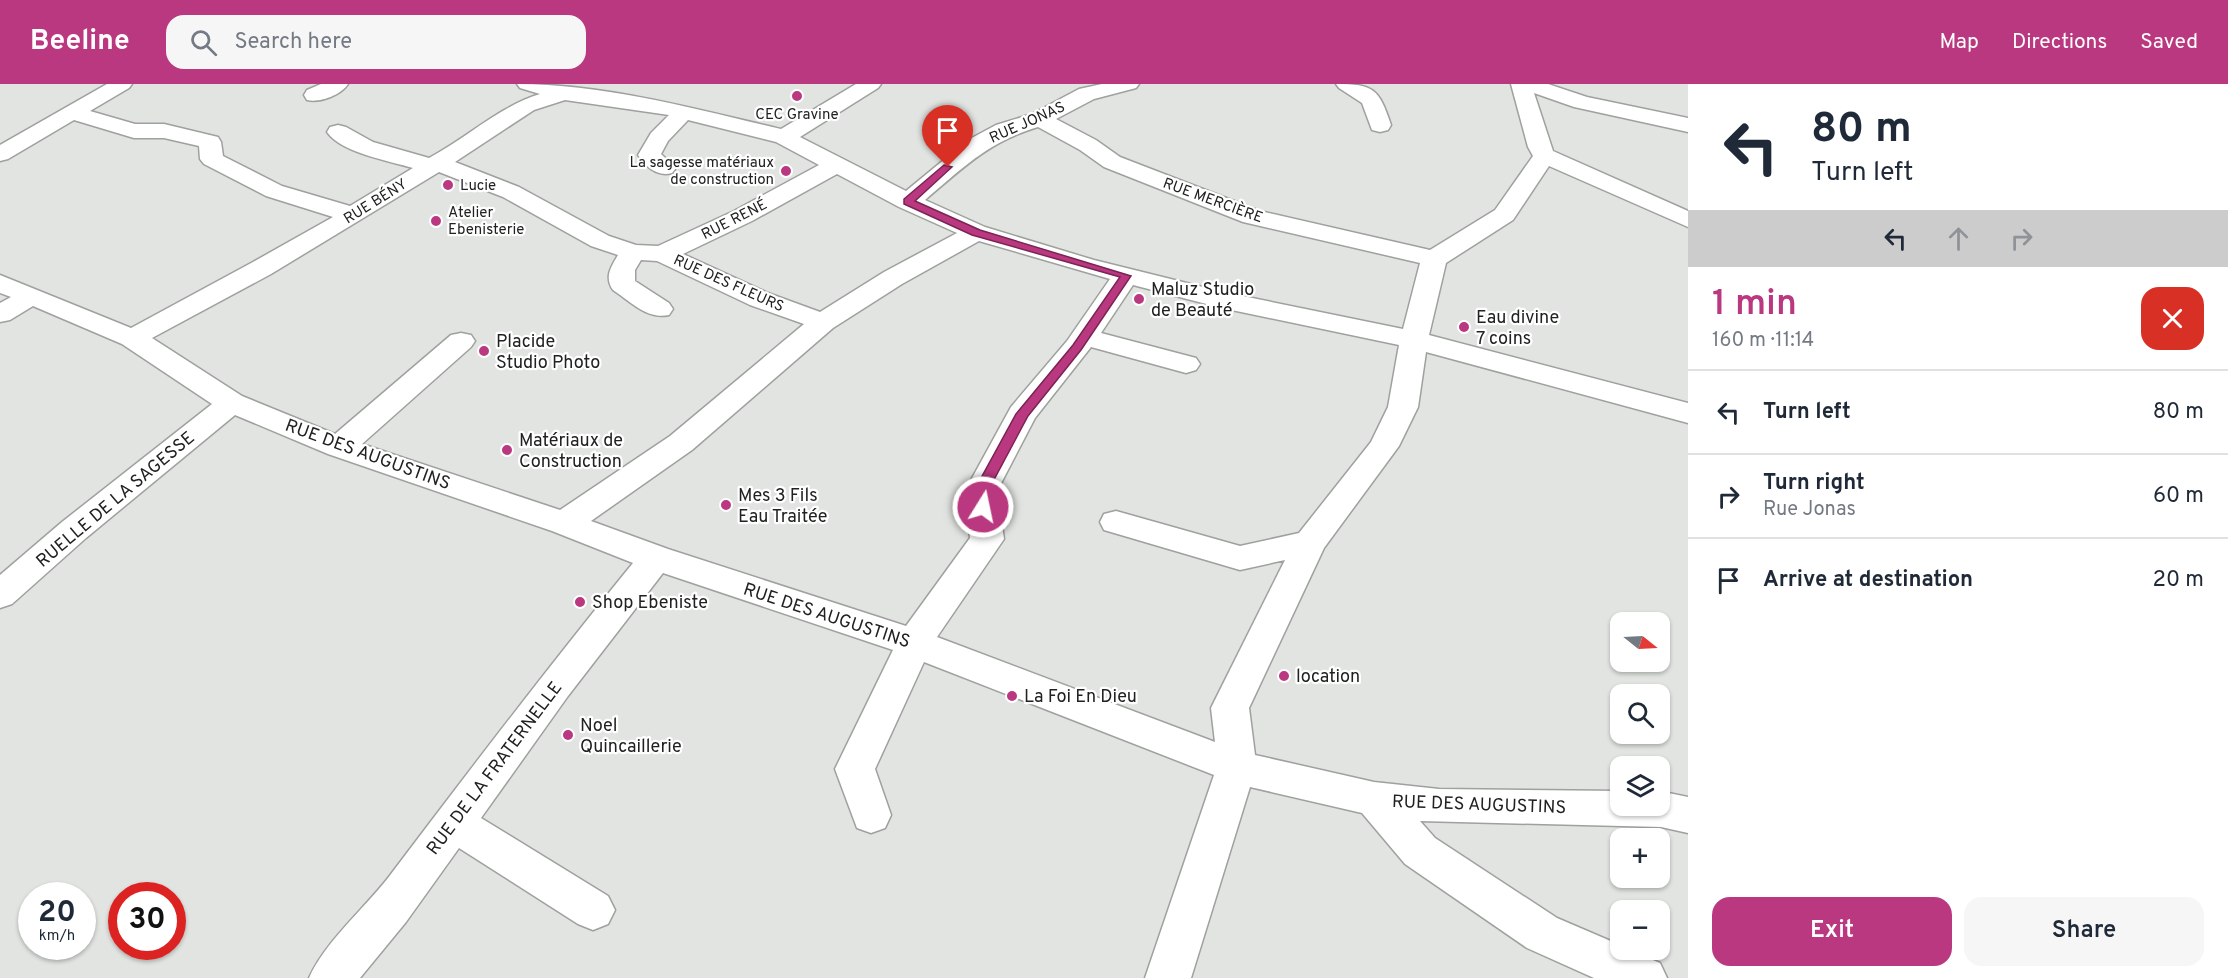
<!DOCTYPE html>
<html lang="en">
<head>
<meta charset="utf-8">
<style>
  :root { --surface:#fff; --page:#f6f6f7; --text:#1f2937; --muted:#747a83; --line:#e0e1e3; --accent:#ba3880 }
  body { margin:0; font-family:Overpass,sans-serif; background:var(--page); color:var(--text); height:100vh; display:flex; flex-direction:column; font-size:22px; white-space:nowrap }
  * { box-sizing:border-box; margin:0 }
  p { font-size:20px; color:var(--muted) }
  .icon { flex:none; width:33px; height:33px; fill:none; stroke:currentColor; stroke-width:2; stroke-linecap:round; stroke-linejoin:round }
  .map { position:relative; flex:1; overflow:hidden }
  .side { display:flex; flex-direction:column; background:var(--surface); width:540px }
  .side>* { flex:none }
  .top-card { background:#fff; color:var(--text); overflow:hidden }
  .needle { width:39px; rotate:108deg }
  .buttons { position:absolute; left:1610px; top:528px; display:grid; gap:12px }
  .buttons a { display:grid; place-items:center; width:60px; height:60px; border-radius:12px; background:var(--surface); box-shadow:0 2px 4px #0004; font-size:30px }
  .speed { position:absolute; left:18px; top:798px; display:flex; gap:12px; font-size:30px; font-weight:700; text-align:center }
  .speed>* { display:grid; place-content:center; width:78px; height:78px; border-radius:50%; background:var(--surface); box-shadow:0 2px 4px #0004; line-height:1 }
  .speed small { font-size:15px; font-weight:400 }
  .speed .limit { border:9px solid #d22; background:#fff; color:#111 }
  .pin { position:absolute; display:grid; place-items:center; width:51px; height:51px; color:#fff; margin:-62px -26px; border-radius:50% 50% 50% 0; rotate:-45deg; box-shadow:0 0 6px #0007 }
  .pin .icon { rotate:45deg }
  .me { position:absolute; width:66px; margin:-33px; rotate:10deg; stroke-linejoin:round; filter:drop-shadow(0 0 4px #0008) }
  .turn { display:flex; align-items:center; gap:21px; height:126px; padding:0 24px; font-size:27px }
  .turn .icon { width:78px; height:78px; stroke-width:2.5 }
  .turn b { display:block; font-size:42px; line-height:51px }
  .lanes { display:flex; align-items:center; height:57px; padding:0 24px; background:#0003; justify-content:center; gap:30px; direction:ltr }
  .lanes .off { opacity:.35 }
  .round { display:grid; place-items:center; flex:none; width:63px; height:63px; border-radius:18px; background:var(--page) }
  .headline { display:flex; align-items:center; justify-content:space-between; height:102px; padding:0 24px }
  h1 { font-size:36px; font-weight:600; line-height:45px; color:var(--accent) }
  .cta { display:flex; gap:12px; margin-top:auto; padding:12px 24px }
  .cta a { flex:1; height:69px; border-radius:18px; background:var(--accent); color:#fff; font-size:24px; font-weight:600; line-height:69px; text-align:center }
  .cta a+a { background:var(--page); color:var(--text) }
  ul { padding:0; list-style:none }
  li { display:flex; align-items:center; gap:18px; height:84px; padding:0 24px; border-top:2px solid var(--line) }
  li div { flex:1 }
  li b { display:block; font-size:22px }
  li em { font-style:normal }
  header { display:flex; align-items:center; gap:36px; box-sizing:border-box; height:84px; padding:0 30px; background:var(--accent); color:#fff }
  header strong { font-size:28px }
  nav { display:flex; gap:33px; margin-inline-start:auto; font-size:21px }
  .search { width:420px; height:54px; background:var(--page); display:flex; align-items:center; gap:15px; box-sizing:border-box; padding:0 21px; border-radius:18px; color:var(--muted); font-size:22px }
  main { display:flex; flex:1; min-height:0 }
  .map>svg:first-child { display:block }
</style>
</head>
<body>
<header>
<strong>Beeline</strong>
<div class="search"><svg class="icon" aria-label="search" viewBox="0 0 24 24"><circle cx="10" cy="10" r="6"/><path d="M15 15l6 6"/></svg>Search here</div>
<nav><a>Map</a><a>Directions</a><a>Saved</a></nav>
</header>
<main>
<div class="map">
<svg width="1688" height="894" viewBox="0 0 1688 894">
  <rect width="100%" height="100%" fill="#e1e4e0"/>
  <g fill="none" stroke-linecap="round" stroke-linejoin="round">
    <g stroke="#9ea19e" stroke-width="3">
      <path id="minor" d="M107 0H132L129 4 90 27 135 40H164L218 53 221 58 223 72 282 102 350 122 413 84C390 77 341 69 327 48L330 43 338 41 346 43 373 58 429 74C467 54 500 22 540 10L520 4 517 0C605 0 695 25 781 45L856 0H881L878 4 800 53 906 107 968 56 996 41 1032 30 1079 5 1102 0H1139L1136 4 1094 15 1056 35 1096 56 1120 73 1260 127 1430 166 1495 126 1533 72 1528 63 1511 0H1548L1587 13 1688 34V48L1574 23 1534 9 1553 67 1688 127V143L1549 82 1513 136 1446 179 1429 251 1688 319V339L1426 268 1418 323 1399 362 1324 464 1249 624 1255 671 1374 698 1439 705 1620 707V722H1659V707L1688 713V749L1661 743 1420 737 1435 754 1557 834 1620 861V866H1629L1660 879 1667 894H1594L1527 864 1405 780 1362 729 1250 703 1191 894H1145L1214 691 924 578 875 685 891 731 885 744 871 749 857 744 835 685 893 566 663 489 568 612 481 734 608 812 615 826 608 840 593 846 578 840 459 764 406 838 360 894H309C325 858 363 826 388 794 468 688 549 582 633 479L552 447 328 370 235 331 86 454 12 520 0 524V491L62 438 212 320 122 260 33 222 10 236 0 238V219L11 213 0 209V191L131 244 253 178 333 133 266 112 204 80 200 75 199 62 164 54H134L74 36 8 75 0 77V61ZM565 16 669 31 651 49 638 71C646 83 657 93 672 89L676 84 661 70 668 57 688 36 776 58 819 81 734 127 658 162 636 161 609 152 519 103 455 78 534 26ZM1038 43 1080 66 1104 83 1243 138 1420 179 1403 245 1223 208 1094 176 985 143 925 116C963 84 988 58 1038 43ZM439 88 503 113 591 162 618 171C611 183 604 193 613 206 630 217 647 236 669 231L673 225 669 219 635 197V186L641 176 657 177 750 221 804 240 670 352 560 426 362 360 471 263 475 257 471 251 461 249 451 251 335 350 242 312 152 254 271 190ZM837 90 899 123 957 149 884 188 820 228 768 209 683 170 752 137ZM979 157 1110 195 1067 257 1011 323 965 407 970 454 906 542 668 465 591 437 692 366 833 244 902 200ZM1133 201 1222 224 1399 261 1388 323 1371 358 1299 449 1240 462 1116 427 1104 430 1100 438 1104 446 1240 486 1285 476 1211 624 1215 658 937 553 1004 455 997 407 1035 334 1091 263 1186 289 1196 286 1200 280 1196 274 1101 249Z
        M321 0H348C341 11 320 19 307 16L304 11 307 6Z
        M1336 0C1374 0 1379 5 1391 41L1388 46 1380 48 1372 46 1362 19 1339 4Z"/>
    </g>
    <use href="#minor" fill="#fff" fill-rule="evenodd"/>
  </g>
  <path fill="#ba3880" stroke="#792453" stroke-width="1.5" d="M944 81 952 83 915 117 980 146 1131 192 1081 266 1028 332 988 407 989 423 983 427 976 423 974 407 1016 330 1073 261 1120 193 972 151 904 120V115Z"/>
  <g fill="#ba3880" stroke="#fff" stroke-width="2">
    <circle cx="797" cy="12" r="6"/>
    <circle cx="786" cy="87" r="6"/>
    <circle cx="448" cy="101" r="6"/>
    <circle cx="436" cy="137" r="6"/>
    <circle cx="1139" cy="215" r="6"/>
    <circle cx="1464" cy="243" r="6"/>
    <circle cx="484" cy="267" r="6"/>
    <circle cx="507" cy="366" r="6"/>
    <circle cx="726" cy="421" r="6"/>
    <circle cx="580" cy="518" r="6"/>
    <circle cx="1284" cy="592" r="6"/>
    <circle cx="1012" cy="612" r="6"/>
    <circle cx="568" cy="651" r="6"/>
  </g>
  <g text-anchor="middle" stroke-width="4.5" stroke-linejoin="round" paint-order="stroke">
    <g font-size="15" fill="#202120" stroke="#fff" text-anchor="start">
      <text x="797" y="35" text-anchor="middle">CEC Gravine</text>
      <text x="774" y="83" text-anchor="end">La sagesse matériaux<tspan x="774" dy="17">de construction</tspan></text>
      <text x="460" y="106">Lucie</text>
      <text x="448" y="133">Atelier<tspan x="448" dy="17">Ebenisterie</tspan></text>
    </g>
    <g font-size="15" fill="#202120" stroke="#fff">
      <text transform="translate(1027 38) rotate(-24)" y="5">RUE JONAS</text>
      <text transform="translate(1213 116) rotate(20)" y="5">RUE MERCIÈRE</text>
      <text transform="translate(375 117) rotate(-32)" y="5">RUE BÉNY</text>
      <text transform="translate(734 135) rotate(-27)" y="5">RUE RENÉ</text>
      <text transform="translate(729 199) rotate(24)" y="5">RUE DES FLEURS</text>
    </g>
    <g font-size="18" fill="#202120" stroke="#fff" text-anchor="start">
      <text x="1151" y="211">Maluz Studio<tspan x="1151" dy="21">de Beauté</tspan></text>
      <text x="1476" y="239">Eau divine<tspan x="1476" dy="21">7 coins</tspan></text>
      <text x="496" y="263">Placide<tspan x="496" dy="21">Studio Photo</tspan></text>
      <text x="519" y="362">Matériaux de<tspan x="519" dy="21">Construction</tspan></text>
      <text x="738" y="417">Mes 3 Fils<tspan x="738" dy="21">Eau Traitée</tspan></text>
      <text x="592" y="524">Shop Ebeniste</text>
      <text x="1296" y="598">location</text>
      <text x="1024" y="618">La Foi En Dieu</text>
      <text x="580" y="647">Noel<tspan x="580" dy="21">Quincaillerie</tspan></text>
    </g>
    <g font-size="18" fill="#202120" stroke="#fff">
      <text transform="translate(368 370) rotate(20)" y="6">RUE DES AUGUSTINS</text>
      <text transform="translate(115 415) rotate(-40)" y="6">RUELLE DE LA SAGESSE</text>
      <text transform="translate(827 531) rotate(18)" y="6">RUE DES AUGUSTINS</text>
      <text transform="translate(494 684) rotate(-53)" y="6">RUE DE LA FRATERNELLE</text>
      <text transform="translate(1479 720) rotate(2)" y="6">RUE DES AUGUSTINS</text>
    </g>
  </g>
</svg>
<div class="buttons">
<a><svg class="needle" viewBox="-14 -14 28 28"><path d="M0-13l5 13h-10z" fill="#e53935"/><path d="M0 13l5-13h-10z" fill="#747a83"/></svg></a>
<a><svg class="icon" aria-label="search" viewBox="0 0 24 24"><circle cx="10" cy="10" r="6"/><path d="M15 15l6 6"/></svg></a>
<a><svg class="icon" aria-label="layers" viewBox="0 0 24 24"><path d="M12 4l9 5-9 5-9-5zM3 14l9 5 9-5"/></svg></a>
<a>+</a>
<a>−</a>
</div>
<div class="speed"><div>20<small>km/h</small></div><div class="limit">30</div></div>
<div class="pin" style="left:948px;top:83px;background:#d93025"><svg class="icon" aria-label="arrive" viewBox="0 0 24 24"><path d="M6 21V4h12l-3 4 3 4H6"/></svg></div>
<svg class="me" style="left:983px;top:423px" viewBox="-20 -20 40 40"><circle r="17" fill="#ba3880" stroke="#fff" stroke-width="3"/><path d="M0-11L8 9 0 5-8 9z" fill="#fff"/></svg>
</div>
<section class="side">
<div class="top-card">
<div class="turn"><svg class="icon" aria-label="left" viewBox="0 0 24 24"><path d="M17 20v-9H6M10 6l-5 5 5 5"/></svg><div><b>80 m</b>Turn left</div></div>
<div class="lanes"><svg class="icon" aria-label="left" viewBox="0 0 24 24"><path d="M17 20v-9H6M10 6l-5 5 5 5"/></svg><svg class="icon off" aria-label="ahead" viewBox="0 0 24 24"><path d="M12 20V5M6 11l6-6 6 6"/></svg><svg class="icon off" aria-label="right" viewBox="0 0 24 24"><path d="M7 20v-9h11M14 6l5 5-5 5"/></svg></div>
</div>
<div class="headline"><div><h1>1 min</h1><p>160 m · 11:14</p></div><a class="round" style="background:#d93025;color:#fff"><svg class="icon" aria-label="close" viewBox="0 0 24 24"><path d="M6 6l12 12M18 6L6 18"/></svg></a></div>
<ul>
<li><svg class="icon" aria-label="left" viewBox="0 0 24 24"><path d="M17 20v-9H6M10 6l-5 5 5 5"/></svg><div><b>Turn left</b></div><em>80 m</em></li>
<li><svg class="icon" aria-label="right" viewBox="0 0 24 24"><path d="M7 20v-9h11M14 6l5 5-5 5"/></svg><div><b>Turn right</b><p>Rue Jonas</p></div><em>60 m</em></li>
<li><svg class="icon" aria-label="arrive" viewBox="0 0 24 24"><path d="M6 21V4h12l-3 4 3 4H6"/></svg><div><b>Arrive at destination</b></div><em>20 m</em></li>
</ul>
<div class="cta"><a>Exit</a><a>Share</a></div>
</section>
</main>
</body>
</html>
